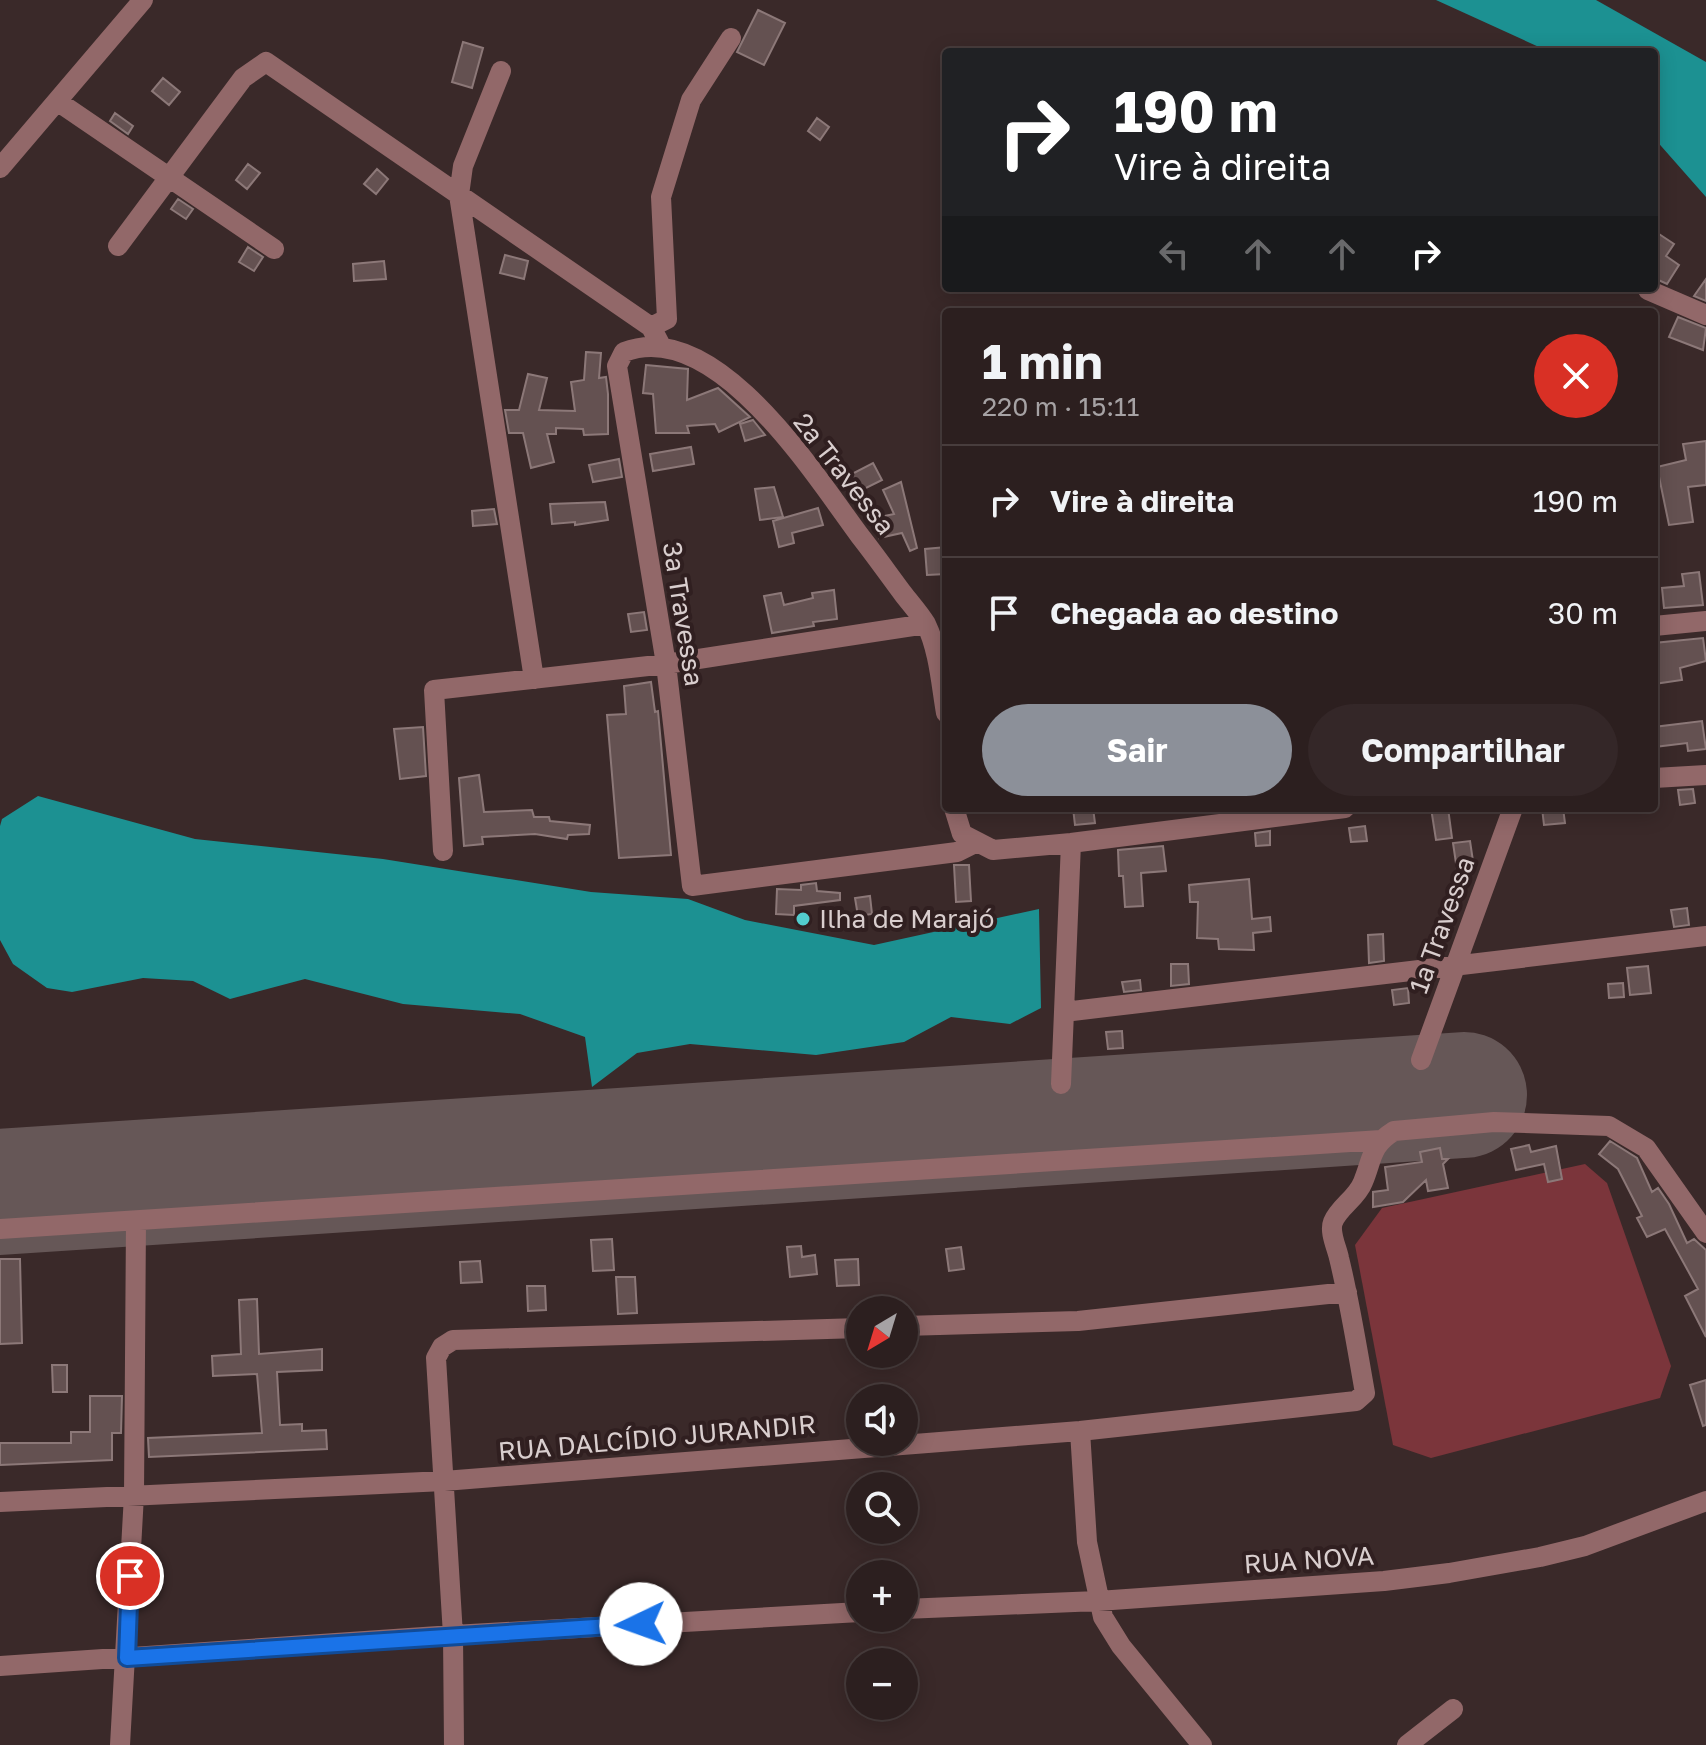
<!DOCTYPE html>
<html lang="pt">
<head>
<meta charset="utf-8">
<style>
  :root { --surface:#2c1f1f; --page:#342728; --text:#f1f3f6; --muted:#a6a2a4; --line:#483d3d; --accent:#8c9099 }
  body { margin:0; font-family:"Golos Text",sans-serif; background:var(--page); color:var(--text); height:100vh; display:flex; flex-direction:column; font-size:30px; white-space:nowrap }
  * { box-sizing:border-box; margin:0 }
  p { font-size:26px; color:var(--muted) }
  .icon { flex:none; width:44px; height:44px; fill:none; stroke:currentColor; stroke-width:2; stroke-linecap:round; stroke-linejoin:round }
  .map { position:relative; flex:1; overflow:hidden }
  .drawer { position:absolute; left:942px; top:308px; width:716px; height:504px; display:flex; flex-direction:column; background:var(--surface); border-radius:8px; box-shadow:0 4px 20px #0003,0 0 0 2px var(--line) }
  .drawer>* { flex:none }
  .hud { position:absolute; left:942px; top:48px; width:716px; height:244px; border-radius:8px; box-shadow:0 4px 20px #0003,0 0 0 2px var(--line); background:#202124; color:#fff; overflow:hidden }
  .needle { width:52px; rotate:218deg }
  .buttons { position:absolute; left:846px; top:1296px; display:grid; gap:16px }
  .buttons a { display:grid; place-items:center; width:72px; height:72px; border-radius:50%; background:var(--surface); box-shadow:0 4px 20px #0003,0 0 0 2px var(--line); font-size:40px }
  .pin { position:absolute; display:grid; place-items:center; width:68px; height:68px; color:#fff; margin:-34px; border:4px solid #fff; border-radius:50%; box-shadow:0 2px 8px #0007 }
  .me { position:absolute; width:88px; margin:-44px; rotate:267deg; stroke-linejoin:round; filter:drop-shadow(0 0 6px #0008) }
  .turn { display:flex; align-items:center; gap:28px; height:168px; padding:0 40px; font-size:36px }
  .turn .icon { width:104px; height:104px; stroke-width:2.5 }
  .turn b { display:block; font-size:56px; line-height:68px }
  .lanes { display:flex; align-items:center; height:76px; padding:0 40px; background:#0003; justify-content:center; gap:40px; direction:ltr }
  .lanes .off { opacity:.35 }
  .round { display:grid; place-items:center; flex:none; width:84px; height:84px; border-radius:42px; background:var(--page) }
  .headline { display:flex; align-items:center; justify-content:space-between; height:136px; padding:0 40px }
  h1 { font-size:48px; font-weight:700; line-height:60px }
  .cta { display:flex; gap:16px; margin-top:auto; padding:16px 40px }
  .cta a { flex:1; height:92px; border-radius:48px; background:var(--accent); color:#fff; font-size:32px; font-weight:700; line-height:92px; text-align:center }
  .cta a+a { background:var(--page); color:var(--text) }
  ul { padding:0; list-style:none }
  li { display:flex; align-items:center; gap:24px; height:112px; padding:0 40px; border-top:2px solid var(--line) }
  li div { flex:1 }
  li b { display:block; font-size:30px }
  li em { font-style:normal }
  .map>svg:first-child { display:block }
</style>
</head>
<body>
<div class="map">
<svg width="1706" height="1745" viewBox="0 0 1706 1745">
  <rect width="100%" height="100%" fill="#3a2929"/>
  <path fill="#7b353b" d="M1585 1164 1607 1183 1671 1366 1660 1398 1431 1458 1393 1445 1355 1245 1382 1208Z"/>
  <path fill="#1c9192" d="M1436 0H1596L1706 62V197L1654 138V52H1550Z
    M38 796 195 839 383 859 591 892 688 899 745 920 874 945 1039 909 1041 1008 1010 1024 951 1017 904 1042 816 1055 690 1044 637 1053 592 1087 585 1037 520 1014 403 1004 305 979 230 999 193 981 143 978 72 992 47 988 13 964 0 940V826L2 819Z"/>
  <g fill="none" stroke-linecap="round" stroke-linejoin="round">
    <path stroke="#665757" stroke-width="126" d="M0 1192 1464 1095"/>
  </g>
  <path fill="#645151" stroke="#8c7878" stroke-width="2" d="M758 10 785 23 764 65 737 52Z
    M463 42 483 48 472 88 452 82Z
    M163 78 180 92 169 105 152 91Z
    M115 113 133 126 128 134 110 121Z
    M817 118 829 127 820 140 808 131Z
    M248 164 260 173 247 189 236 180Z
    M377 169 388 179 376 194 364 184Z
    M178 199 193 209 186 219 171 209Z
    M1659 234 1674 244 1666 256 1679 265 1667 284 1654 278V242Z
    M248 247 263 257 254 271 239 262Z
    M505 255 528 261 524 279 500 273Z
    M384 261 386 279 354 281 353 264Z
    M1706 279V301L1694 296Z
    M1678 317 1706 328 1703 350 1669 337Z
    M586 352 601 353 599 378 606 377 608 394V434L584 435 583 429 556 428V434H547L554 462 531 468 523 433H509L505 410H519L528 374 547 378 539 410 575 411 571 382 584 380Z
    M646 365 688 369 687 400 718 388 750 417 719 432 715 424 687 426 689 433H656L653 394 643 393Z
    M753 420 765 435 745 441 740 424Z
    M1706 441V485L1688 487 1693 522 1669 525 1657 467 1686 460 1683 444Z
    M691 447 694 464 653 471 650 454Z
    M619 459 622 477 593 482 589 465Z
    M873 463 882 480 858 492 850 475Z
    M901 482 917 548 910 551 902 533 879 538 875 518 894 514 883 490Z
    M774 487 783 517 760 520 755 489Z
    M605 502 608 520 575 525V522L552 524 550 504Z
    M818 508 823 525 792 533 794 543 779 547 773 521Z
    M494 509 497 524 473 526 472 511Z
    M946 547V574L927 575 925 549Z
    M1699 572 1703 605 1664 608 1662 588 1684 586 1682 574Z
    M834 590 837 619 813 622 814 626 772 633 764 596 781 593 784 605 813 598 812 593Z
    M644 612 647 630 631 632 628 614Z
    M1703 638 1706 661 1680 668 1682 680 1654 684V643Z
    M651 682 655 712 658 711 671 855 619 858 607 715 626 714 624 686Z
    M1702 721 1706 749 1688 751 1687 743 1654 747V727Z
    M423 727 426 776 400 779 394 729Z
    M479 775 484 812 532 810 534 817H549L550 821 590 825 589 834 568 835 567 839 535 834 482 837 483 844 464 846 459 778Z
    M1693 789 1695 803 1680 805 1678 790Z
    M1073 808H1093L1095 823 1075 825Z
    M1431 808H1448L1452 838 1436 840Z
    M1542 808H1563L1565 823 1544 825Z
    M1365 826 1367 841 1351 842 1349 828Z
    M1270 831V845L1256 846 1255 833Z
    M1470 841 1474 868 1457 870 1453 843Z
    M1163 846 1166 871 1141 873 1143 906 1125 907 1123 876H1119L1118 850Z
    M954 865H969L971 901 956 902Z
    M1249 879 1252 919 1270 917 1271 931 1253 933 1254 950 1219 949 1218 939 1197 938 1198 902H1190L1189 885Z
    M816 883 817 891 840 893V900L794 906V915L776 914 777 889 801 890V885Z
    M870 896 872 914 858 916 855 898Z
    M1687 908 1689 925 1674 927 1671 910Z
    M1383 934 1384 961 1369 963 1368 935Z
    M1171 964H1188L1189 984 1171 986Z
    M1648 966 1651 993 1630 995 1627 968Z
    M1140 980 1141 990 1124 992 1122 982Z
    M1623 983 1624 997 1609 998 1608 984Z
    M1408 988 1409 1003 1394 1005 1392 990Z
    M1122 1031 1123 1048 1108 1049 1106 1032Z
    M1610 1141 1637 1158 1652 1192 1658 1188 1669 1204 1687 1243 1694 1239 1706 1250V1337L1685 1296 1698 1289 1665 1229 1647 1237 1637 1218 1642 1216 1618 1169 1599 1154Z
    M1529 1145 1531 1152 1556 1146 1562 1179 1548 1182 1544 1164 1516 1170 1511 1149Z
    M1440 1148 1442 1159H1448L1443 1164 1448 1188 1428 1191 1426 1180 1403 1202 1373 1207V1192L1388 1190 1385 1167 1422 1162 1420 1152Z
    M612 1239 614 1270 593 1271 591 1240Z
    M801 1246 802 1257 815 1255 817 1274 790 1277 787 1247Z
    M961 1247 964 1269 949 1271 946 1249Z
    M0 1259H20L22 1343 0 1344Z
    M858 1259 859 1285 837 1286 835 1260Z
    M480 1261 482 1282 461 1283 460 1262Z
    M616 1277H635L637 1313 618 1314Z
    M527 1286H545L546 1310 528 1311Z
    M257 1299 259 1354 322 1349V1370L277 1372 280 1425 302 1424V1431L326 1430 327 1449 149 1457 148 1438 262 1433 257 1374 213 1376 212 1356 241 1354 239 1300Z
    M52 1365H67V1392H53Z
    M1706 1380V1425L1703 1426 1690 1385Z
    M90 1396H122L121 1433H112V1460L0 1465V1443H71V1432H90Z"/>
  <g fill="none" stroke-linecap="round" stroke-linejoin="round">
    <path stroke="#926869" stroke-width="20" d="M501 71 463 166 459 195 534 679
      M57 101 274 249
      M0 168 143 0
      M118 246 243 78 266 62 651 327 661 346
      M1648 290 1706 315
      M651 327 667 319 661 197 691 100 731 38
      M1654 626 1706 621
      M946 713C941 684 939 651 926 624 920 614 911 604 904 595 889 575 875 555 860 536 814 474 716 317 624 352L617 366 666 664 692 886 957 852 975 843
      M1654 778 1706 775
      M954 808 962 834 993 850 1071 843 1345 808
      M443 851 434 690 666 664 926 624
      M1064 1012 1706 936
      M1421 1060 1513 808
      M1061 1084 1071 843
      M0 1229 1381 1140
      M904 1326 1078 1321 1347 1292
      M1080 1431 1087 1542 1103 1617 1121 1646 1202 1745
      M0 1502 444 1481 1080 1431 1356 1401 1365 1393C1357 1348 1350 1303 1339 1258 1337 1248 1329 1232 1333 1222 1339 1207 1357 1198 1363 1182 1373 1158 1370 1146 1394 1131L1494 1122 1609 1126 1646 1148 1706 1233
      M904 1609 1098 1601 1384 1581 1449 1573 1540 1557 1585 1546 1706 1501
      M0 1666 453 1635 860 1612
      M120 1745 134 1495 136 1221
      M454 1745 453 1635 436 1358 442 1347 453 1340 860 1328
      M1407 1745 1453 1709"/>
  </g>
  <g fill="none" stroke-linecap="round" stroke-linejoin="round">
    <g stroke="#114b97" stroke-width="20">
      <path id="route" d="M130 1576 127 1658 641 1624"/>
    </g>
    <use href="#route" stroke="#1a73e8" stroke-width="14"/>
  </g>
  <circle fill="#52cdce" stroke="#301f20" stroke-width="3" cx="803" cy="919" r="8"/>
  <g text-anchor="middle" stroke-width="8" stroke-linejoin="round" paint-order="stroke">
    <g font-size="26" fill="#d9cece" stroke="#301f20">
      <text transform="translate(844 474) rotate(52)" y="9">2ª Travessa</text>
      <text transform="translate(683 614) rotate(81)" y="9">3ª Travessa</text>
      <text transform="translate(1442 925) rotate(-70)" y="9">1ª Travessa</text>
      <text transform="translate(657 1438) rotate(-5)" y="9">RUA DALCÍDIO JURANDIR</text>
      <text transform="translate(1309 1560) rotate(-4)" y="9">RUA NOVA</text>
    </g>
    <g font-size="26" fill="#d9cece" stroke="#301f20" text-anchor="start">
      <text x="819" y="928">Ilha de Marajó</text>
    </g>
  </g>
</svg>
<div class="buttons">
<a><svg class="needle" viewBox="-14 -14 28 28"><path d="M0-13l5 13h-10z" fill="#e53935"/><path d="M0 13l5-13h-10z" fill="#a6a2a4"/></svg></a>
<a><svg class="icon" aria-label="sound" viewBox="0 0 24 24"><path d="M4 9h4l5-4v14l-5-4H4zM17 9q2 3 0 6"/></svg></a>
<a><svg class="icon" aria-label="search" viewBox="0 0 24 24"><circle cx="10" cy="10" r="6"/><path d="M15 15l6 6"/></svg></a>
<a>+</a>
<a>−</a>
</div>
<div class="pin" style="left:130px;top:1576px;background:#d93025"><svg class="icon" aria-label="arrive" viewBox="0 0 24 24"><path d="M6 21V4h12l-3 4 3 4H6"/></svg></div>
<svg class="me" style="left:641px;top:1624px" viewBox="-20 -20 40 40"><circle r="19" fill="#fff"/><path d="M0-13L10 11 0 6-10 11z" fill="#1a73e8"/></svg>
<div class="hud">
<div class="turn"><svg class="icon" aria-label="right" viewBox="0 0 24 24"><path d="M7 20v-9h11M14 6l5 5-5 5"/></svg><div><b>190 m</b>Vire à direita</div></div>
<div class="lanes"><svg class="icon off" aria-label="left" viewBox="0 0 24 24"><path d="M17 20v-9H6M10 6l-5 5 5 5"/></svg><svg class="icon off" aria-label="ahead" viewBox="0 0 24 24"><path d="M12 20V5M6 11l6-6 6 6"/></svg><svg class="icon off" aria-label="ahead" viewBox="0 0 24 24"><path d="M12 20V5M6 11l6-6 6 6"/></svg><svg class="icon" aria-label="right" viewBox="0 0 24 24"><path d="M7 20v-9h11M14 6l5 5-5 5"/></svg></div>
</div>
<section class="drawer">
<div class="headline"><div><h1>1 min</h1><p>220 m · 15:11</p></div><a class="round" style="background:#d93025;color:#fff"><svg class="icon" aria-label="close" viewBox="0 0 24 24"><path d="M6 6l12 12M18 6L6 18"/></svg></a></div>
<ul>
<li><svg class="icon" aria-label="right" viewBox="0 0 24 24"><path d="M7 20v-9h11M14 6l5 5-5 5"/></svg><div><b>Vire à direita</b></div><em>190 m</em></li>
<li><svg class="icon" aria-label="arrive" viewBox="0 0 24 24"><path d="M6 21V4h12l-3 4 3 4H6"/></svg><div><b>Chegada ao destino</b></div><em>30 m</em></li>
</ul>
<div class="cta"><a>Sair</a><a>Compartilhar</a></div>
</section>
</div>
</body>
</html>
